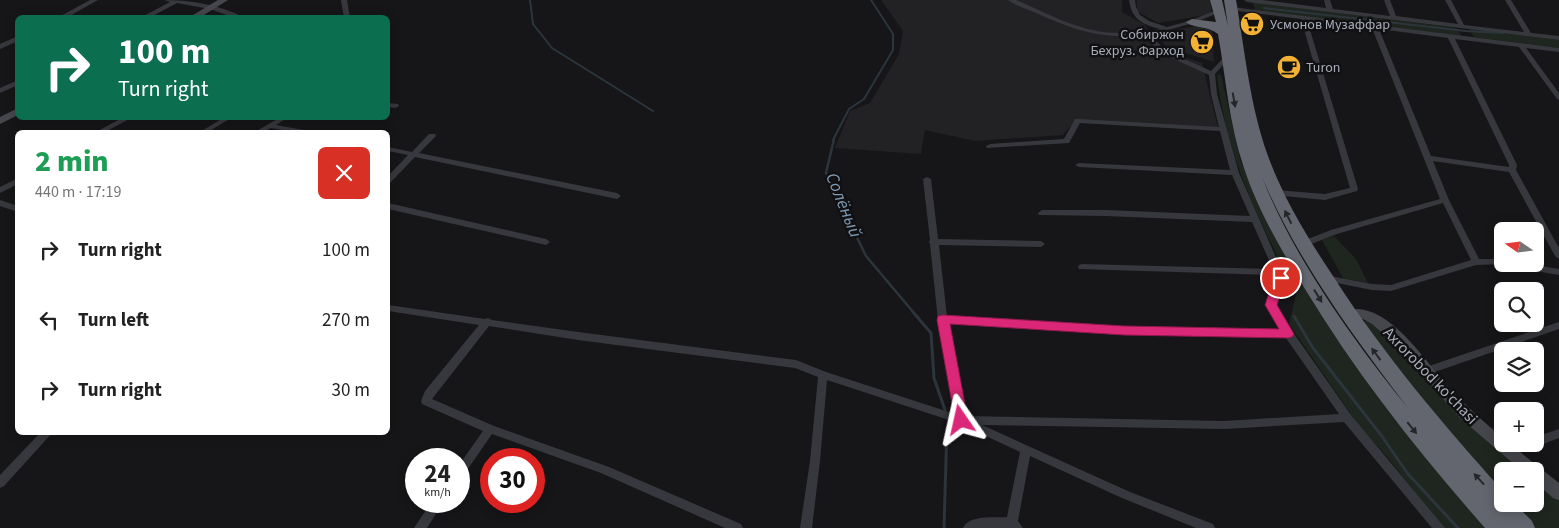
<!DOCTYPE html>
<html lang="en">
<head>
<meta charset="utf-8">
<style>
  :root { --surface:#fff; --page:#f2f2f2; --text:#222; --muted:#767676 }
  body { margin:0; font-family:"Source Sans 3",sans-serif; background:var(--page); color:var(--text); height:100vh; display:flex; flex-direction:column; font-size:19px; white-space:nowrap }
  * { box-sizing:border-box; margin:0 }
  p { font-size:16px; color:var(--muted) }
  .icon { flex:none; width:28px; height:28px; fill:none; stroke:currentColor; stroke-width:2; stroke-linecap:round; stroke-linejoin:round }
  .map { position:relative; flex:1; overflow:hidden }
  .sheet { position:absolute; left:15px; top:130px; width:375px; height:305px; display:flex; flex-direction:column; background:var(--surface); border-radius:8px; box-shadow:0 2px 12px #0003 }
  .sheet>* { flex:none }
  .banner { position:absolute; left:15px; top:15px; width:375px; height:105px; border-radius:8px; box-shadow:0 2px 12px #0003; background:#0b6e4f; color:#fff; overflow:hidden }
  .needle { width:32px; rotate:284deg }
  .tools { position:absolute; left:1494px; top:222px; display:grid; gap:10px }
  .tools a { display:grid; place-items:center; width:50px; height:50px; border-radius:8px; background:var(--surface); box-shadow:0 2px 12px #0003; font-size:25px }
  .speed { position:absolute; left:405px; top:448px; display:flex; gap:10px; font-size:25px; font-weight:700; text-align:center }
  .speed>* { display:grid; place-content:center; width:65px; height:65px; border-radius:50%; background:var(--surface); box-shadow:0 2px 12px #0003; line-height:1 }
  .speed small { font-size:12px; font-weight:400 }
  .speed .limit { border:8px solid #d22; background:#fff; color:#111 }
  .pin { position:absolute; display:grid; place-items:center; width:42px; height:42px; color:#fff; margin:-21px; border:2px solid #fff; border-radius:50%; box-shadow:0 1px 5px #0007 }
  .me { position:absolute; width:55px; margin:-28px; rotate:349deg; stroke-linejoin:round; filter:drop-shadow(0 0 4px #0008) }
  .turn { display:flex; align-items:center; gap:18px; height:105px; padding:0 20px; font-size:22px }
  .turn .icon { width:65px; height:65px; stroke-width:2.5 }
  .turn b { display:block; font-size:35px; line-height:42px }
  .round { display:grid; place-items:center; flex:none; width:52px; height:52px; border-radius:8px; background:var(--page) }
  .head { display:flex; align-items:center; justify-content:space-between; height:85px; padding:0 20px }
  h1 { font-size:30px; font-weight:800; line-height:38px; color:#1e9e55 }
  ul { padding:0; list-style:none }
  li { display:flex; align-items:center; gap:15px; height:70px; padding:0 20px }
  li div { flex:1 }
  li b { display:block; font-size:19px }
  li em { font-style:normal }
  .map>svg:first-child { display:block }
</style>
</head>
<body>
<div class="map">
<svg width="1559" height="528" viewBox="0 0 1559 528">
  <rect width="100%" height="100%" fill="#161618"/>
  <path fill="#222225" d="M881 0H1122V12L1145 25 1157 48 1202 63 1218 128 1076 120 1063 135 975 141 925 130 921 154 835 148 850 111 870 103 899 54 903 31Z
    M1137 0H1210L1212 14 1158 23 1137 11Z
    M1200 26 1212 29 1214 62 1166 47 1155 32Z"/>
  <path fill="#1e261f" d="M1253 2 1457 28 1462 37 1255 10Z
    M1469 29 1559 40V48L1474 37Z
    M1221 74 1240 159 1262 210 1491 528H1443L1389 459 1357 423 1289 324 1296 294C1260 221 1226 157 1217 75Z
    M1334 236 1356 259 1368 283 1343 278 1322 240Z
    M1367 320 1377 326 1467 423 1526 471H1502V493L1425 406 1363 322Z
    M1535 479 1559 499V528H1535L1513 504H1535Z"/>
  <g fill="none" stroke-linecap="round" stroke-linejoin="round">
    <path stroke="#2c353c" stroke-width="2" d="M530 0 533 24 552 48 653 111
      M1264 8 1466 31 1503 33
      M833 140 849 109 864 99 893 50V34L871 0"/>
    <path stroke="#2c353c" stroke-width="2.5" d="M834 139 826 173 866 256 914 313"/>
    <path stroke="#2c353c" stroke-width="3" d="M913 312 931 333 934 378 945 410
      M1294 316 1313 348 1381 435 1408 474 1458 528
      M944 528 947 427"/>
    <path fill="#37383d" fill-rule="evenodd" d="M90 0H98L66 18H57Z
      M164 0C191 0 221 5 245 18H235L210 9 177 3 149 18H140L170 2Z
      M341 0H347L350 18H344Z
      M1008 0H1016C1042 11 1069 26 1097 31 1118 35 1139 32 1160 29 1142 24 1132 20 1129 0H1135L1136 7 1140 15 1149 21 1167 27 1189 21 1217 10H1221V12L1193 23 1151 35C1164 54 1191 61 1211 71L1225 56H1229L1230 57 1215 74 1217 94 1239 173 1285 278 1288 289 1276 300 1278 311 1351 415 1445 528H1432L1344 422 1225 429 982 425 1130 492 1213 524 1215 528H1196L1122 498 1030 456 1018 521 1023 528H963C970 514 994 518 1007 517L1020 452 958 423 827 380 820 461 812 528H800L810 461 818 377 795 368 578 340 489 326 432 399 494 426 609 467 741 524 743 528H725L601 473 492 434 463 476 459 478V465L483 431 422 404 421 401 425 391 479 325 388 311V305L485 319 488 318 492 320 578 332 796 360 826 372 955 414 938 320 930 244 929 242 930 240 923 179 927 177 931 179 938 239 1041 241 1045 244 1041 247 939 245 947 317 1123 326 1282 330C1275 320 1264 309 1268 297L1278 288 1275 275 1079 269 1078 267 1079 265 1082 264 1273 269 1252 222 1106 216 1039 215 1038 213 1042 210H1106L1250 216 1232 175 1079 167 1075 165 1079 163 1230 170 1220 131 1080 123 1069 143 987 148 986 146 990 144 1064 139 1075 119H1078L1219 127 1211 94 1209 75C1187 64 1159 56 1145 35 1102 40 1074 30 1036 13 1027 9 1016 6 1008 0ZM948 324 1123 334 1286 338 1339 414 1225 421 965 416Z
      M1244 0H1262L1326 8 1324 0H1330L1333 9 1390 16 1384 0H1390L1396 16 1458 24 1445 0H1451L1464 25 1524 32 1505 0H1511L1531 33 1559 36V40L1247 2Z
      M1232 7 1559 48V52L1526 48 1559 93V100L1557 99 1519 47 1455 39 1517 165 1516 170 1559 248V259L1555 256 1509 172 1433 161 1449 200 1479 259H1502V264H1505L1476 265 1391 291 1372 290 1322 280 1321 278 1322 276 1325 275 1372 284 1391 285 1471 260 1443 203 1337 234 1306 246H1300L1299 244 1300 242 1331 230 1440 199 1372 28 1307 20 1358 189 1357 191 1325 200 1273 195 1272 193 1276 190 1325 194 1350 188 1301 19 1230 10V8ZM1379 29 1448 38 1509 165V167L1431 156Z
      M18 36V41L0 49V44Z
      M18 80V85L0 93V88Z
      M388 103 398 104 399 106 395 108 388 107Z
      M122 118H131L105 132H96Z
      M223 118H231L208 132H200Z
      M279 118H287L276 125 304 130 308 132H294L271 128 263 132H255Z
      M429 134H435L436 136 419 153 617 193 621 196 617 199 415 157 391 182H388V176L408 155 388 151V147L412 152Z
      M18 178V184L0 193V187Z
      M0 200 18 206V212L0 206Z
      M388 203 546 239 550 242 546 245 388 209Z
      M1509 264H1529L1559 269V275L1513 267 1510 266Z
      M1559 322V329L1426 375 1423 374 1421 371 1423 368Z
      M1559 429V438L1509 457 1505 455 1504 452 1505 449 1519 444H1535V437Z
      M41 432H53L4 486 0 488V475Z
      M432 501H444L427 528H414Z"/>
    <path fill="#45474d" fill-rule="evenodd" d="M218 0H228L199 18H188Z
      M18 108V115L0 124V117Z
      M1357 309C1394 310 1428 365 1451 390 1467 407 1485 423 1502 437V444H1510L1559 483V500L1553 498 1535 482V471H1522L1460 418 1393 342 1372 324 1363 319 1349 321 1344 319 1342 316 1344 313Z"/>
    <path fill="#63666e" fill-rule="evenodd" d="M1210 0H1222L1228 26 1224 0H1236C1245 52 1250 106 1268 156 1284 200 1309 240 1335 279 1384 355 1442 423 1502 490V504H1515L1532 521 1535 528H1485C1419 453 1357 375 1305 289 1282 251 1258 211 1244 168 1229 124 1226 79 1218 34 1207 25 1194 29 1186 22L1192 19 1216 22ZM1262 177C1297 260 1353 336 1408 408 1355 343 1292 255 1262 177Z"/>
  </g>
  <defs><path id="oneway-solid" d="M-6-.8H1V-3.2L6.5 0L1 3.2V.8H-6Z" transform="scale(1.25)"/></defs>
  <g fill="#26262a">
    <use href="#oneway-solid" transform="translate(1234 100) rotate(80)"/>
    <use href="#oneway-solid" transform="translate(1288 217) rotate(-117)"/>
    <use href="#oneway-solid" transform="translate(1318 296) rotate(58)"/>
    <use href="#oneway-solid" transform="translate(1376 354) rotate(-126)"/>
    <use href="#oneway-solid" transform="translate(1412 428) rotate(51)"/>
    <use href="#oneway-solid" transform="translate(1479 479) rotate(-132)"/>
  </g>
  <path fill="#db2777" stroke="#8e194d" d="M1281 274 1287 278 1289 289 1279 298 1277 305 1294 334 1292 337 1288 338 1124 335 950 324 968 420 966 424 961 426 957 424 955 420 937 320 938 316 943 315 1124 326 1279 329 1265 305 1269 293 1277 287 1275 278Z"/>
  <defs>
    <g id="supermarket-disc" transform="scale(1.25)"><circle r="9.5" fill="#f2b134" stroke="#111113"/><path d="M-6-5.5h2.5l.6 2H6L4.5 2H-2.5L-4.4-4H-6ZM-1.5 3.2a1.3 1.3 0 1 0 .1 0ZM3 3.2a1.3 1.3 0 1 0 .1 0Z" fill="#111"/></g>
    <g id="cafe-disc" transform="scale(1.25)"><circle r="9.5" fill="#f2b134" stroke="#111113"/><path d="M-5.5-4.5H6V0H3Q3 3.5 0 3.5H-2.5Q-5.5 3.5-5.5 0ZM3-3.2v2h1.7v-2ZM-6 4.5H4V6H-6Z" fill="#111"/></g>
  </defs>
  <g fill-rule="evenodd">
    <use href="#supermarket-disc" x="1252" y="24"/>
    <use href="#supermarket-disc" x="1202" y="42"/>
    <use href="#cafe-disc" x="1289" y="67"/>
  </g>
  <g text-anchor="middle" stroke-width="5" stroke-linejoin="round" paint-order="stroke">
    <g font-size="14" fill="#a8adb8" stroke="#111113" text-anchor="start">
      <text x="1270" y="29">Усмонов Музаффар</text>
      <text x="1184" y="39" text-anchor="end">Собиржон<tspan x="1184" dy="16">Бехруз. Фарход</tspan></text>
      <text x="1306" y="72">Turon</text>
    </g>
    <g font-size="16" fill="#a8adb8" stroke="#111113">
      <text transform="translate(1431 375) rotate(46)" y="6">Axrorobod ko'chasi</text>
    </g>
    <g font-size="18" font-style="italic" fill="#7f9bb3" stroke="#111113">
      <text transform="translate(844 205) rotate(68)" y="6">Солёный</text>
    </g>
  </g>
</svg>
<div class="tools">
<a><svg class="needle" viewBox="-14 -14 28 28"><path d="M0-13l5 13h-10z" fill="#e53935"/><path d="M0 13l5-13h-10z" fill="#767676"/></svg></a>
<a><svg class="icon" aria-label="search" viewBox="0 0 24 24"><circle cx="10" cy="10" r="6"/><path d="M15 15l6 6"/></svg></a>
<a><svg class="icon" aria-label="layers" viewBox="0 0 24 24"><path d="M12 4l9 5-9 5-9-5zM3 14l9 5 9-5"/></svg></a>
<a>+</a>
<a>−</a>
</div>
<div class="speed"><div>24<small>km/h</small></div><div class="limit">30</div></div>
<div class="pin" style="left:1281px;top:278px;background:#d93025"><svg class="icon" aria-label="arrive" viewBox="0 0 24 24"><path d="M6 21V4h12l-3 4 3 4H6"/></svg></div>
<svg class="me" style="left:961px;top:420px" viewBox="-20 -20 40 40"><path d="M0-17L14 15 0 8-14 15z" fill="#db2777" stroke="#fff" stroke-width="4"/></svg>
<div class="banner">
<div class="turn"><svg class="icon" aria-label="right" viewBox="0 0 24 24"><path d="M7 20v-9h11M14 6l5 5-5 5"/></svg><div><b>100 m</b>Turn right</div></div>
</div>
<section class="sheet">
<div class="head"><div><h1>2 min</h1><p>440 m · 17:19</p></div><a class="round" style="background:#d93025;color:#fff"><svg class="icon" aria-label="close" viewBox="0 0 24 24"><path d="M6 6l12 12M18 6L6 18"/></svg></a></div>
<ul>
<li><svg class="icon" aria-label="right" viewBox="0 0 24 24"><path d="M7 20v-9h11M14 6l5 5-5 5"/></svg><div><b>Turn right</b></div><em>100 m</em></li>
<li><svg class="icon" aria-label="left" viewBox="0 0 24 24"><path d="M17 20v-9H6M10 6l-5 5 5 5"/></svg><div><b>Turn left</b></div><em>270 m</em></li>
<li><svg class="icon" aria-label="right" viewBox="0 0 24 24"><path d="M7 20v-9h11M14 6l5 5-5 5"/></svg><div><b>Turn right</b></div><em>30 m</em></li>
</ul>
</section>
</div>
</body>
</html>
